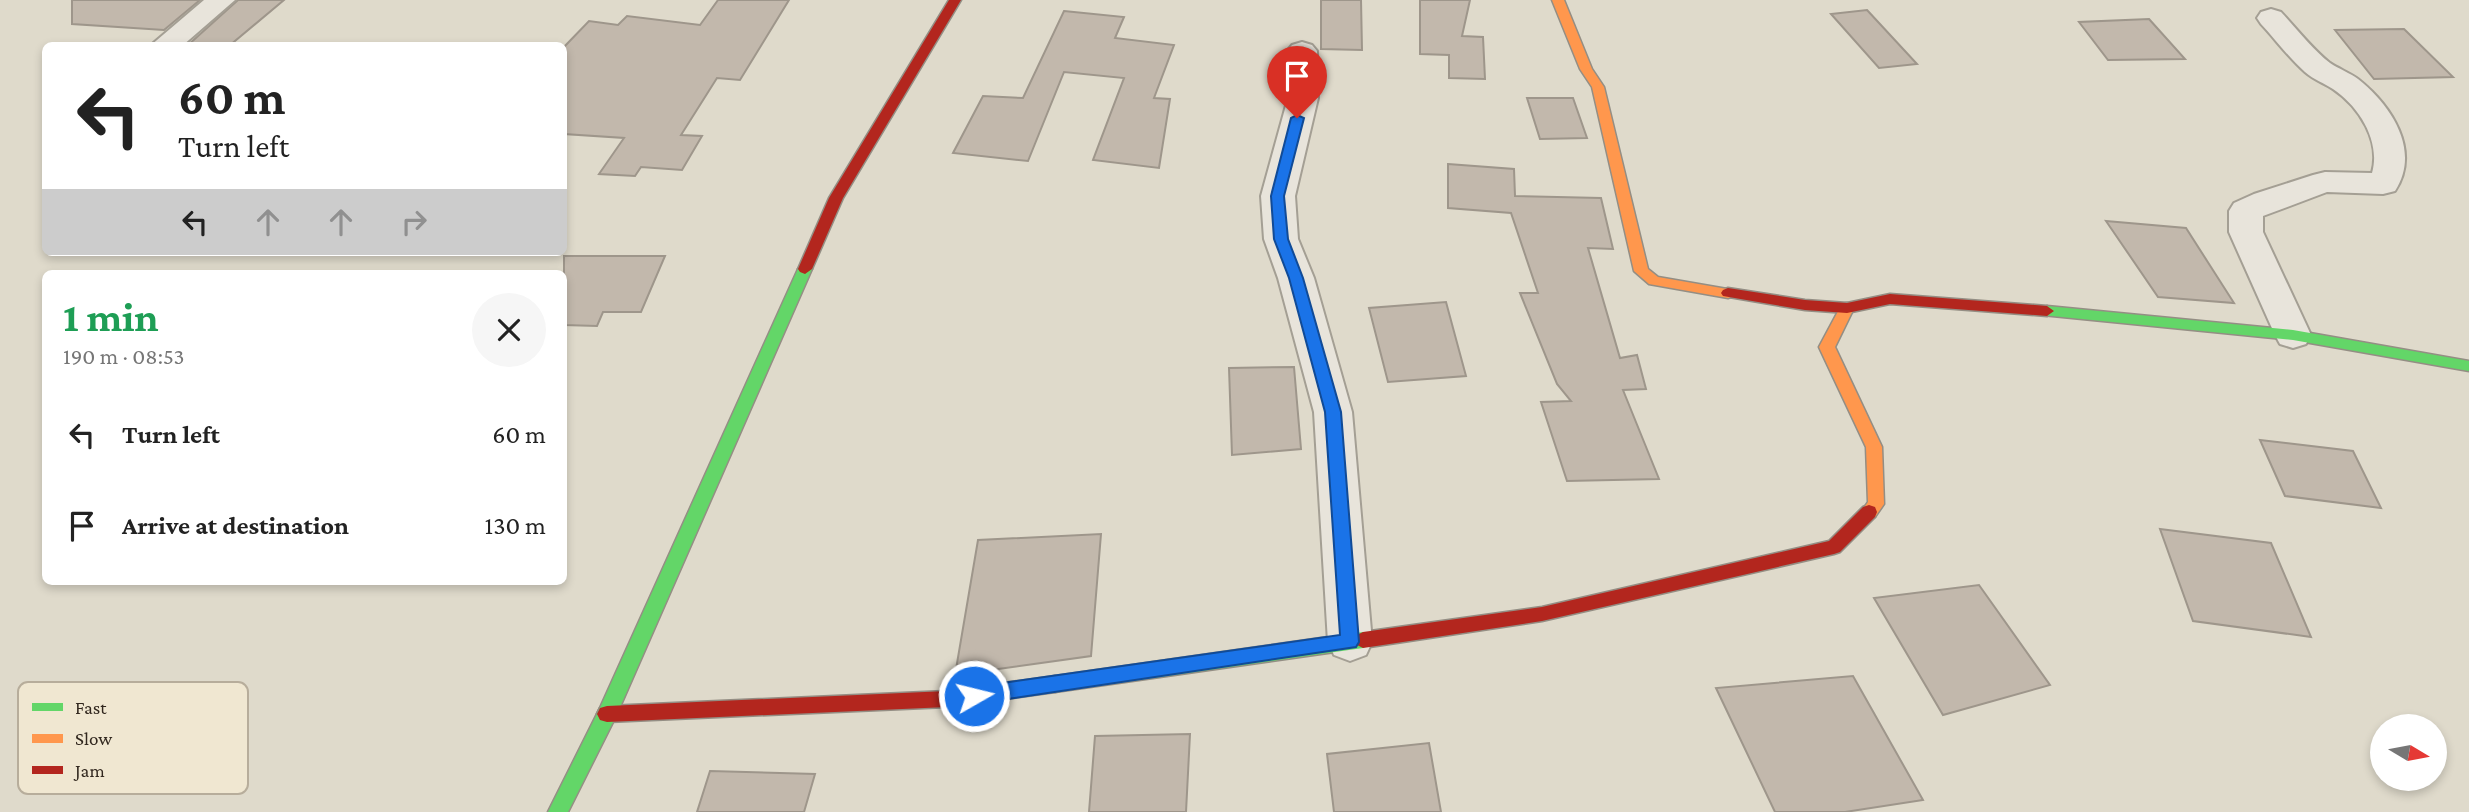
<!DOCTYPE html>
<html lang="en">
<head>
<meta charset="utf-8">
<style>
  :root { --surface:#fff; --page:#f6f6f6; --text:#222; --muted:#767676 }
  body { margin:0; font-family:"Crimson Pro",serif; background:var(--page); color:var(--text); height:100vh; display:flex; flex-direction:column; font-size:26px; white-space:nowrap }
  * { box-sizing:border-box; margin:0 }
  p { font-size:23px; color:var(--muted) }
  .icon { flex:none; width:38px; height:38px; fill:none; stroke:currentColor; stroke-width:2; stroke-linecap:round; stroke-linejoin:round }
  .map { position:relative; flex:1; overflow:hidden }
  .sheet { position:absolute; left:42px; top:270px; width:525px; height:315px; display:flex; flex-direction:column; background:var(--surface); border-radius:10px; box-shadow:0 4px 10px #0003 }
  .sheet>* { flex:none }
  .hud { position:absolute; left:42px; top:42px; width:525px; height:214px; border-radius:10px; box-shadow:0 4px 10px #0003; background:#fff; color:var(--text); overflow:hidden }
  .needle { width:46px; rotate:100deg }
  .fabs { position:absolute; left:2370px; top:714px; display:grid; gap:14px }
  .fabs a { display:grid; place-items:center; width:77px; height:77px; border-radius:50%; background:var(--surface); box-shadow:0 4px 10px #0003; font-size:35px }
  .pin { position:absolute; display:grid; place-items:center; width:60px; height:60px; color:#fff; margin:-72px -30px; border-radius:50% 50% 50% 0; rotate:-45deg; box-shadow:0 0 7px #0007 }
  .pin .icon { rotate:45deg }
  .me { position:absolute; width:77px; margin:-38px; rotate:82deg; stroke-linejoin:round; filter:drop-shadow(0 0 5px #0008) }
  .turn { display:flex; align-items:center; gap:24px; height:147px; padding:0 21px; font-size:32px }
  .turn .icon { width:91px; height:91px; stroke-width:2.5 }
  .turn b { display:block; font-size:49px; line-height:60px }
  .lanes { display:flex; align-items:center; height:66px; padding:0 21px; background:#0003; justify-content:center; gap:35px; direction:ltr }
  .lanes .off { opacity:.35 }
  .round { display:grid; place-items:center; flex:none; width:74px; height:74px; border-radius:37px; background:var(--page) }
  .headline { display:flex; align-items:center; justify-content:space-between; height:119px; padding:0 21px }
  h1 { font-size:42px; font-weight:700; line-height:52px; color:#1e9e55 }
  ul { padding:0; list-style:none }
  li { display:flex; align-items:center; gap:21px; height:91px; padding:0 21px }
  li div { flex:1 }
  li b { display:block; font-size:26px }
  li em { font-style:normal }
  .map>svg:first-child { display:block }
</style>
</head>
<body>
<div class="map">
<svg width="2469" height="812" viewBox="0 0 2469 812">
  <rect width="100%" height="100%" fill="#dfdacb"/>
  <path fill="#c2b8ac" stroke="#9e968b" stroke-width="2" d="M72 0H200L164 30 72 24Z
    M238 0H284L229 46H187Z
    M718 0H789L740 80 717 78 681 135 702 136 682 170 641 167 635 176 599 174 624 138 564 134V47L589 21 618 25 627 16 700 25Z
    M1321 0H1361L1362 50 1321 49Z
    M1420 0H1470L1462 36 1483 37 1485 79 1449 78V55L1420 54Z
    M1867 10 1917 64 1879 68 1831 14Z
    M1064 11 1124 17 1115 38 1174 45 1154 98 1170 99 1159 168 1093 160 1124 78 1064 72 1028 161 953 153 983 96 1023 98Z
    M2149 19 2185 59 2108 60 2079 22Z
    M2404 29 2453 77 2374 79 2335 30Z
    M1527 98H1573L1587 138 1540 139Z
    M1448 164 1514 169 1515 196 1601 198 1613 249 1588 248 1620 358 1637 355 1646 389 1623 390 1659 479 1567 481 1541 402 1571 401 1557 384 1520 293H1538L1511 213 1448 208Z
    M2106 221 2186 228 2234 303 2158 297Z
    M564 256H665L641 312H603L597 326 564 325Z
    M1446 302 1466 376 1388 382 1369 308Z
    M1294 367 1301 449 1232 455 1229 368Z
    M2260 440 2353 451 2381 508 2285 496Z
    M2160 529 2271 543 2311 637 2193 621Z
    M1101 534 1091 656 955 675 978 540Z
    M1979 585 2050 685 1943 715 1874 598Z
    M1853 676 1923 800 1845 812H1775L1716 688Z
    M1190 734 1186 812H1089L1095 736Z
    M1429 743 1441 812H1334L1327 754Z
    M710 771 815 774 804 812H697Z"/>
  <g fill="none" stroke-linecap="round" stroke-linejoin="round">
    <g stroke="#a49f94" stroke-width="4">
      <path id="street" d="M204 0H235L182 46H150Z
        M2271 9 2281 12C2297 29 2312 49 2330 63 2339 69 2350 73 2358 79 2392 106 2421 151 2395 191L2383 194 2327 192 2263 216V232L2311 335 2306 344 2293 348 2280 344 2275 335 2229 232V211L2234 203 2254 194 2313 175 2325 172 2372 173C2381 142 2360 107 2333 89 2324 83 2314 80 2305 72 2289 58 2276 40 2261 24L2257 18 2261 12Z
        M1302 42 1312 45 1317 51 1318 98 1295 196 1298 239 1314 278 1352 412 1372 642 1366 655 1350 661 1334 655 1328 642 1314 412 1278 278 1264 239 1261 196 1288 98 1287 51 1292 45Z"/>
    </g>
    <g stroke="#948e84" stroke-width="3">
      <path id="fast" d="M805 264 812 269 617 714 568 812H548L599 710 798 269Z
        M2047 306 2293 330 2469 361V371L2293 340 2042 315 2040 311Z
        M1363 632 1369 635 1372 640 1369 645 1363 648 1055 692 1048 690 1046 684 1048 678 1055 676Z"/>
    </g>
    <g stroke="#948e84" stroke-width="3">
      <path id="slow" d="M1552 0H1564L1592 69 1604 87 1648 269 1658 277 1733 290 1735 293 1733 296 1728 298 1649 284 1634 271 1592 87 1580 69Z
        M1847 303 1854 308 1835 347 1882 447 1884 504 1875 517H1863L1861 512 1868 502 1866 447 1819 347 1842 304Z"/>
    </g>
    <g stroke="#948e84" stroke-width="3">
      <path id="jam" d="M949 0H961L843 198 812 269 805 274 800 272 798 269 829 198Z
        M1728 288 1805 300 1847 303 1890 294 2047 306 2054 311 2047 316 1890 304 1847 313 1805 310 1723 296 1721 293 1723 290Z
        M1869 505 1875 507 1877 512 1875 517 1840 552 1834 554 1542 621 1363 648 1357 645 1354 640 1357 635 1363 632 1542 607 1829 541 1863 507Z
        M1055 676 1062 678 1064 684 1062 690 1055 692 947 707 607 722 600 720 597 714 600 708 607 706 947 691Z"/>
    </g>
    <use href="#street" fill="#e8e4db" fill-rule="evenodd"/>
    <use href="#fast" fill="#63d668" fill-rule="evenodd"/>
    <use href="#slow" fill="#ff974d" fill-rule="evenodd"/>
    <use href="#jam" fill="#b3261e" fill-rule="evenodd"/>
  </g>
  <path fill="#1a73e8" stroke="#114b97" stroke-width="2" d="M1297 115 1304 118 1284 196 1288 239 1303 278 1341 412 1359 642 1356 647 974 704 967 702 964 696 967 690 974 687 1340 635 1325 412 1289 278 1274 239 1271 196 1291 118Z"/>
  <rect x="18" y="682" width="230" height="112" rx="10" fill="#f0e7d1" stroke="#b7ad9b" stroke-width="2"/>
  <rect x="32" y="703" width="31" height="8" fill="#63d668"/>
  <rect x="32" y="734" width="31" height="9" fill="#ff974d"/>
  <rect x="32" y="766" width="31" height="8" fill="#b3261e"/>
  <g font-size="19" fill="#31271e">
    <text x="75" y="714">Fast</text>
    <text x="75" y="745">Slow</text>
    <text x="75" y="777">Jam</text>
  </g>
</svg>
<div class="fabs">
<a><svg class="needle" viewBox="-14 -14 28 28"><path d="M0-13l5 13h-10z" fill="#e53935"/><path d="M0 13l5-13h-10z" fill="#767676"/></svg></a>
</div>
<div class="pin" style="left:1297px;top:118px;background:#d93025"><svg class="icon" aria-label="arrive" viewBox="0 0 24 24"><path d="M6 21V4h12l-3 4 3 4H6"/></svg></div>
<svg class="me" style="left:974px;top:696px" viewBox="-20 -20 40 40"><circle r="17" fill="#1a73e8" stroke="#fff" stroke-width="3"/><path d="M0-11L8 9 0 5-8 9z" fill="#fff"/></svg>
<div class="hud">
<div class="turn"><svg class="icon" aria-label="left" viewBox="0 0 24 24"><path d="M17 20v-9H6M10 6l-5 5 5 5"/></svg><div><b>60 m</b>Turn left</div></div>
<div class="lanes"><svg class="icon" aria-label="left" viewBox="0 0 24 24"><path d="M17 20v-9H6M10 6l-5 5 5 5"/></svg><svg class="icon off" aria-label="ahead" viewBox="0 0 24 24"><path d="M12 20V5M6 11l6-6 6 6"/></svg><svg class="icon off" aria-label="ahead" viewBox="0 0 24 24"><path d="M12 20V5M6 11l6-6 6 6"/></svg><svg class="icon off" aria-label="right" viewBox="0 0 24 24"><path d="M7 20v-9h11M14 6l5 5-5 5"/></svg></div>
</div>
<section class="sheet">
<div class="headline"><div><h1>1 min</h1><p>190 m · 08:53</p></div><a class="round"><svg class="icon" aria-label="close" viewBox="0 0 24 24"><path d="M6 6l12 12M18 6L6 18"/></svg></a></div>
<ul>
<li><svg class="icon" aria-label="left" viewBox="0 0 24 24"><path d="M17 20v-9H6M10 6l-5 5 5 5"/></svg><div><b>Turn left</b></div><em>60 m</em></li>
<li><svg class="icon" aria-label="arrive" viewBox="0 0 24 24"><path d="M6 21V4h12l-3 4 3 4H6"/></svg><div><b>Arrive at destination</b></div><em>130 m</em></li>
</ul>
</section>
</div>
</body>
</html>
